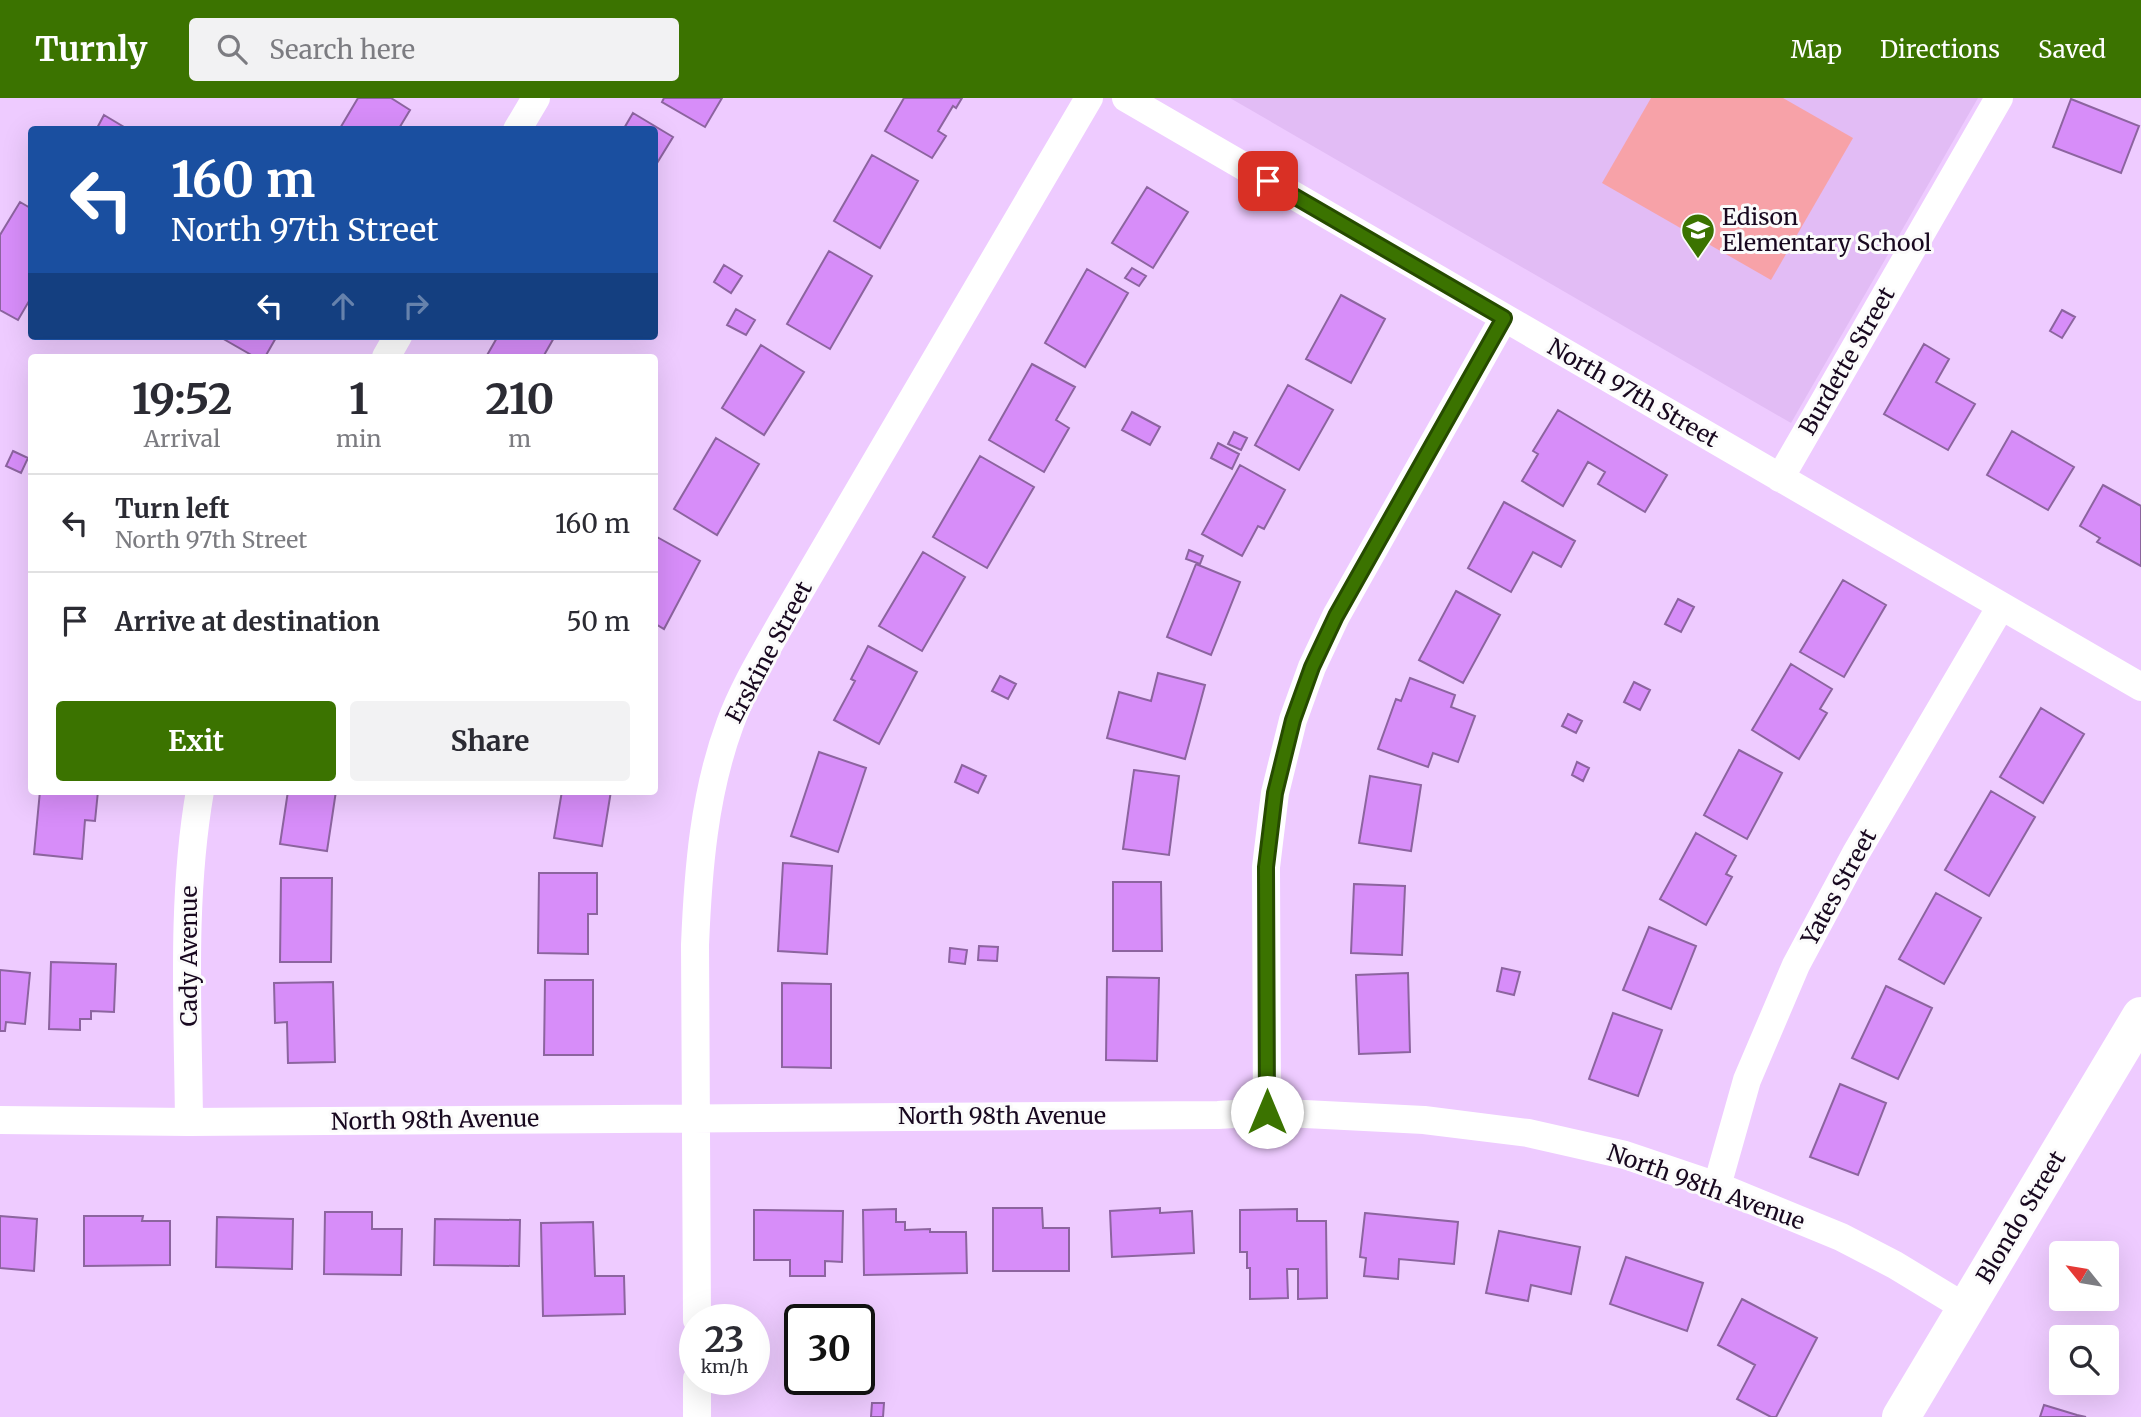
<!DOCTYPE html>
<html lang="en">
<head>
<meta charset="utf-8">
<style>
  :root { --surface:#fff; --page:#f2f2f3; --text:#2b2b33; --muted:#7c7c81; --line:#e1e1e2; --accent:#3b7300 }
  body { margin:0; font-family:Merriweather,serif; background:var(--page); color:var(--text); height:100vh; display:flex; flex-direction:column; font-size:26px; white-space:nowrap }
  * { box-sizing:border-box; margin:0 }
  p { font-size:23px; color:var(--muted) }
  .icon { flex:none; width:38px; height:38px; fill:none; stroke:currentColor; stroke-width:2; stroke-linecap:round; stroke-linejoin:round }
  .map { position:relative; flex:1; overflow:hidden }
  .side { position:absolute; left:28px; top:256px; width:630px; height:441px; display:flex; flex-direction:column; background:var(--surface); border-radius:7px; box-shadow:0 7px 28px #0002 }
  .side>* { flex:none }
  .hud { position:absolute; left:28px; top:28px; width:630px; height:214px; border-radius:7px; box-shadow:0 7px 28px #0002; background:#1a4fa0; color:#fff; overflow:hidden }
  .needle { width:46px; rotate:300deg }
  .buttons { position:absolute; left:2049px; top:1143px; display:grid; gap:14px }
  .buttons a { display:grid; place-items:center; width:70px; height:70px; border-radius:7px; background:var(--surface); box-shadow:0 7px 28px #0002; font-size:35px }
  .speed { position:absolute; left:679px; top:1206px; display:flex; gap:14px; font-size:35px; font-weight:700; text-align:center }
  .speed>* { display:grid; place-content:center; width:91px; height:91px; border-radius:50%; background:var(--surface); box-shadow:0 7px 28px #0002; line-height:1 }
  .speed small { font-size:18px; font-weight:400 }
  .speed .limit { border:4px solid #111; border-radius:10px; background:#fff; color:#111 }
  .pin { position:absolute; display:grid; place-items:center; width:60px; height:60px; color:#fff; margin:-30px; border-radius:14px; box-shadow:0 4px 10px #0006 }
  .me { position:absolute; width:77px; margin:-38px; rotate:0deg; stroke-linejoin:round; filter:drop-shadow(0 0 5px #0008) }
  .turn { display:flex; align-items:center; gap:24px; height:147px; padding:0 28px; font-size:32px }
  .turn .icon { width:91px; height:91px; stroke-width:2.5 }
  .turn b { display:block; font-size:49px; line-height:60px }
  .lanes { display:flex; align-items:center; height:66px; padding:0 28px; background:#0003; justify-content:center; gap:35px; direction:ltr }
  .lanes .off { opacity:.35 }
  .eta { display:flex; justify-content:space-evenly; align-items:center; height:119px; text-align:center }
  .eta b { font-size:42px; font-weight:700; line-height:49px }
  .button { display:flex; gap:14px; margin-top:auto; padding:14px 28px }
  .button a { flex:1; height:80px; border-radius:7px; background:var(--accent); color:#fff; font-size:28px; font-weight:700; line-height:80px; text-align:center }
  .button a+a { background:var(--page); color:var(--text) }
  ul { padding:0; list-style:none }
  li { display:flex; align-items:center; gap:21px; height:98px; padding:0 28px; border-top:2px solid var(--line) }
  li div { flex:1 }
  li b { display:block; font-size:26px }
  li em { font-style:normal }
  header { display:flex; align-items:center; gap:42px; box-sizing:border-box; height:98px; padding:0 35px; background:var(--accent); color:#fff }
  header strong { font-size:33px }
  nav { display:flex; gap:38px; margin-inline-start:auto; font-size:24px }
  .search { width:490px; height:63px; background:var(--page); display:flex; align-items:center; gap:18px; box-sizing:border-box; padding:0 24px; border-radius:7px; color:var(--muted); font-size:26px }
  .map>svg:first-child { display:block }
</style>
</head>
<body>
<header>
<strong>Turnly</strong>
<div class="search"><svg class="icon" aria-label="search" viewBox="0 0 24 24"><circle cx="10" cy="10" r="6"/><path d="M15 15l6 6"/></svg>Search here</div>
<nav><a>Map</a><a>Directions</a><a>Saved</a></nav>
</header>
<div class="map">
<svg width="2141" height="1319" viewBox="0 0 2141 1319">
  <rect width="100%" height="100%" fill="#eecbff"/>
  <path fill="#e2bcf5" d="M1230 0H1978L1791 325Z"/>
  <path fill="#f7a2a8" d="M1651 0H1783L1853 40 1771 182 1602 85Z"/>
  <path fill="#d78df9" stroke="#8c649f" stroke-width="2" d="M358 0H391L410 12 398 32H339Z
    M664 0H722L705 29 662 4Z
    M904 0H962L956 10 953 8 938 33 946 38 932 60 885 33Z
    M2071 1 2139 28 2121 75 2053 49Z
    M633 15 673 39 654 70V32H623Z
    M104 17 129 32H96Z
    M872 57 918 83 880 150 834 123Z
    M1147 89 1188 114 1153 170 1112 145Z
    M20 104 32 111V198L18 222 0 212V137Z
    M829 153 872 178 830 251 787 226Z
    M724 167 742 178 731 195 714 184Z
    M1132 170 1146 178 1139 188 1125 180Z
    M1087 171 1128 195 1085 269 1045 245Z
    M1341 197 1385 221 1351 285 1306 261Z
    M736 211 755 222 746 237 727 227Z
    M2062 212 2075 219 2062 240 2050 233Z
    M277 238 265 259H255L220 239Z
    M498 238H555L543 259H486Z
    M1924 246 1949 261 1936 284 1975 306 1948 352 1884 316Z
    M761 247 804 274 764 337 722 310Z
    M1032 266 1075 289 1056 322 1069 330 1044 374 989 342Z
    M1288 287 1333 312 1299 372 1255 347Z
    M1558 312 1667 377 1645 414 1598 386 1605 374 1588 364 1563 408 1522 383 1538 356 1533 353Z
    M1132 314 1160 329 1150 347 1122 332Z
    M2012 333 2074 369 2048 412 1987 377Z
    M1234 334 1247 340 1241 352 1228 346Z
    M716 340 759 366 717 437 674 411Z
    M1218 345 1239 356 1232 371 1211 360Z
    M13 353 28 360 21 375 6 368Z
    M980 358 1034 389 987 470 933 439Z
    M1240 367 1285 392 1264 431 1258 428 1242 458 1202 436Z
    M2103 387 2141 408V468L2097 444 2100 440 2080 428Z
    M1504 404 1575 443 1561 469 1533 454 1511 494 1468 470Z
    M657 439 700 463 664 531 654 525V444Z
    M1189 452 1203 458 1200 466 1186 461Z
    M923 454 965 479 922 553 879 528Z
    M1196 466 1240 484 1211 557 1167 539Z
    M1843 482 1886 507 1844 579 1800 554Z
    M1456 493 1500 517 1463 585 1419 562Z
    M1678 501 1694 509 1681 534 1665 526Z
    M868 548 917 574 879 646 834 622 855 583 851 581Z
    M1791 566 1832 591 1820 611 1827 615 1799 661 1752 632Z
    M1158 575 1205 587 1185 661 1107 640 1119 594 1151 603Z
    M1000 578 1016 586 1008 601 992 593Z
    M1410 580 1455 597 1451 609 1475 618 1458 664 1433 655 1428 669 1378 651 1396 601 1401 603Z
    M1634 584 1650 592 1640 612 1624 604Z
    M2041 610 2084 636 2043 705 2000 679Z
    M1568 616 1582 623 1576 635 1562 628Z
    M1739 652 1782 675 1747 741 1704 717Z
    M819 654 866 670 838 754 791 738Z
    M1577 664 1589 670 1583 683 1572 677Z
    M962 667 986 678 978 695 955 684Z
    M1134 672 1179 678 1169 757 1123 751Z
    M1370 678 1421 687 1411 753 1359 745Z
    M40 693H98L95 723 85 722 82 761 34 756Z
    M288 693H336L327 753 280 746Z
    M562 693H611L602 748 554 740Z
    M1991 693 2035 719 1989 798 1945 772Z
    M1696 735 1736 758 1726 776 1732 779 1706 827 1660 801Z
    M783 765 832 768 827 856 778 853Z
    M539 775H597V816H588V856L538 855Z
    M281 780H332L331 864H280Z
    M1113 784H1161L1162 853H1113Z
    M1354 786 1405 788 1402 857 1351 855Z
    M1936 795 1981 820 1944 886 1899 861Z
    M1649 829 1696 848 1671 911 1623 892Z
    M979 848 998 849 997 863 978 862Z
    M950 850 967 852 965 866 949 864Z
    M51 864 116 866 114 914 91 913V921H80V932L49 931Z
    M1502 870 1520 874 1514 897 1497 893Z
    M0 872 30 875 25 926 6 924 5 933H0Z
    M1408 875 1410 954 1359 956 1356 877Z
    M1107 879 1159 880 1157 963 1106 962Z
    M545 882H593V957H544Z
    M333 884 335 964 288 965 287 924 275 925 274 885Z
    M782 885 831 886V970L782 969Z
    M1886 888 1932 910 1898 981 1852 960Z
    M1613 915 1662 932 1638 998 1589 981Z
    M1840 986 1886 1005 1858 1077 1810 1059Z
    M993 1110H1042L1043 1130H1069V1173H993Z
    M1160 1110V1115L1192 1113 1194 1155 1112 1159 1110 1113Z
    M896 1111V1124H905V1132L930 1131V1134H966L967 1175 864 1177 863 1112Z
    M1297 1111V1123H1326L1327 1200 1298 1201V1171H1287L1288 1200 1250 1201V1170H1247V1154H1240V1112Z
    M754 1112 843 1113 842 1164 825 1163V1178H790V1162H754Z
    M325 1114H372V1131H402L401 1177 324 1176Z
    M1365 1115 1458 1124 1454 1166 1399 1161 1398 1181 1364 1178 1366 1160 1360 1159Z
    M0 1118 37 1121 34 1173 0 1170Z
    M84 1118H143L142 1123H170V1167L84 1168Z
    M217 1119 293 1121 292 1171 216 1169Z
    M435 1121 520 1122 519 1168 434 1167Z
    M593 1124 595 1178H624L625 1216 543 1218 541 1125Z
    M1499 1133 1580 1149 1571 1196 1531 1187 1528 1203 1486 1195Z
    M1626 1159 1703 1185 1687 1233 1610 1206Z
    M1742 1201 1817 1240 1776 1319H1771L1737 1301 1755 1267 1718 1247Z
    M872 1305H884L883 1319H871Z
    M2044 1307 2077 1317 2086 1319H2040Z"/>
  <g fill="none" stroke-linecap="round" stroke-linejoin="round">
    <path stroke="#fff" stroke-width="28" d="M1126 0 2141 589
      M517 32 536 0
      M386 259 398 238
      M1780 380 1999 0
      M1267 1014 1266 769 1275 695 1293 622 1312 569 1336 518 1504 220
      M0 1022 189 1024 1218 1017 1267 1014 1424 1022 1528 1035 1625 1057 1717 1088 1841 1139 1895 1167 1966 1210
      M189 1024C188 914 181 802 200 693
      M1717 1088 1747 982 1796 867 1856 755 2001 508
      M697 1222 695 847C698 773 704 696 730 626 743 590 764 556 783 522L1089 0
      M697 1281V1319"/>
    <path stroke="#fff" stroke-width="38" d="M1901 1319 2141 918"/>
  </g>
  <g fill="none" stroke-linecap="round" stroke-linejoin="round">
    <g stroke="#264b00" stroke-width="18">
      <path id="route" d="M1267 1014 1266 769 1275 695 1293 622 1312 569 1336 518 1504 220 1268 83"/>
    </g>
    <use href="#route" stroke="#3b7300" stroke-width="12"/>
  </g>
  <defs>
    <g id="school-pin" transform="scale(1.75)"><path d="M0 17L-7.5 6A9.5 9.5 0 1 1 7.5 6Z" fill="#3b7300" stroke="#fbfbfb"/><path d="M0-5L7-2L0 1L-7-2ZM-4 1L0 2.5L4 1V4Q0 6-4 4Z" fill="#fff"/></g>
  </defs>
  <g fill-rule="evenodd">
    <use href="#school-pin" x="1698" y="132"/>
  </g>
  <g text-anchor="middle" stroke-width="6" stroke-linejoin="round" paint-order="stroke">
    <g font-size="23" fill="#18081f" stroke="#fbfbfb" text-anchor="start">
      <text x="1722" y="127">Edison<tspan x="1722" dy="26">Elementary School</tspan></text>
    </g>
    <g font-size="23" fill="#18081f" stroke="#fbfbfb">
      <text transform="translate(1847 263) rotate(-60)" y="8">Burdette Street</text>
      <text transform="translate(1633 295) rotate(30)" y="8">North 97th Street</text>
      <text transform="translate(769 554) rotate(-62)" y="8">Erskine Street</text>
      <text transform="translate(1839 789) rotate(-61)" y="8">Yates Street</text>
      <text transform="translate(189 858) rotate(-90)" y="8">Cady Avenue</text>
      <text x="1002" y="1026">North 98th Avenue</text>
      <text transform="translate(435 1022) rotate(-1)" y="8">North 98th Avenue</text>
      <text transform="translate(1706 1089) rotate(20)" y="8">North 98th Avenue</text>
      <text transform="translate(2021 1119) rotate(-59)" y="8">Blondo Street</text>
    </g>
  </g>
</svg>
<div class="buttons">
<a><svg class="needle" viewBox="-14 -14 28 28"><path d="M0-13l5 13h-10z" fill="#e53935"/><path d="M0 13l5-13h-10z" fill="#7c7c81"/></svg></a>
<a><svg class="icon" aria-label="search" viewBox="0 0 24 24"><circle cx="10" cy="10" r="6"/><path d="M15 15l6 6"/></svg></a>
</div>
<div class="speed"><div>23<small>km/h</small></div><div class="limit">30</div></div>
<div class="pin" style="left:1268px;top:83px;background:#d93025"><svg class="icon" aria-label="arrive" viewBox="0 0 24 24"><path d="M6 21V4h12l-3 4 3 4H6"/></svg></div>
<svg class="me" style="left:1267px;top:1014px" viewBox="-20 -20 40 40"><circle r="19" fill="#fff"/><path d="M0-13L10 11 0 6-10 11z" fill="#3b7300"/></svg>
<div class="hud">
<div class="turn"><svg class="icon" aria-label="left" viewBox="0 0 24 24"><path d="M17 20v-9H6M10 6l-5 5 5 5"/></svg><div><b>160 m</b>North 97th Street</div></div>
<div class="lanes"><svg class="icon" aria-label="left" viewBox="0 0 24 24"><path d="M17 20v-9H6M10 6l-5 5 5 5"/></svg><svg class="icon off" aria-label="ahead" viewBox="0 0 24 24"><path d="M12 20V5M6 11l6-6 6 6"/></svg><svg class="icon off" aria-label="right" viewBox="0 0 24 24"><path d="M7 20v-9h11M14 6l5 5-5 5"/></svg></div>
</div>
<section class="side">
<div class="eta">
<div><b>19:52</b><p>Arrival</p></div>
<div><b>1</b><p>min</p></div>
<div><b>210</b><p>m</p></div>
</div>
<ul>
<li><svg class="icon" aria-label="left" viewBox="0 0 24 24"><path d="M17 20v-9H6M10 6l-5 5 5 5"/></svg><div><b>Turn left</b><p>North 97th Street</p></div><em>160 m</em></li>
<li><svg class="icon" aria-label="arrive" viewBox="0 0 24 24"><path d="M6 21V4h12l-3 4 3 4H6"/></svg><div><b>Arrive at destination</b></div><em>50 m</em></li>
</ul>
<div class="button"><a>Exit</a><a>Share</a></div>
</section>
</div>
</body>
</html>
